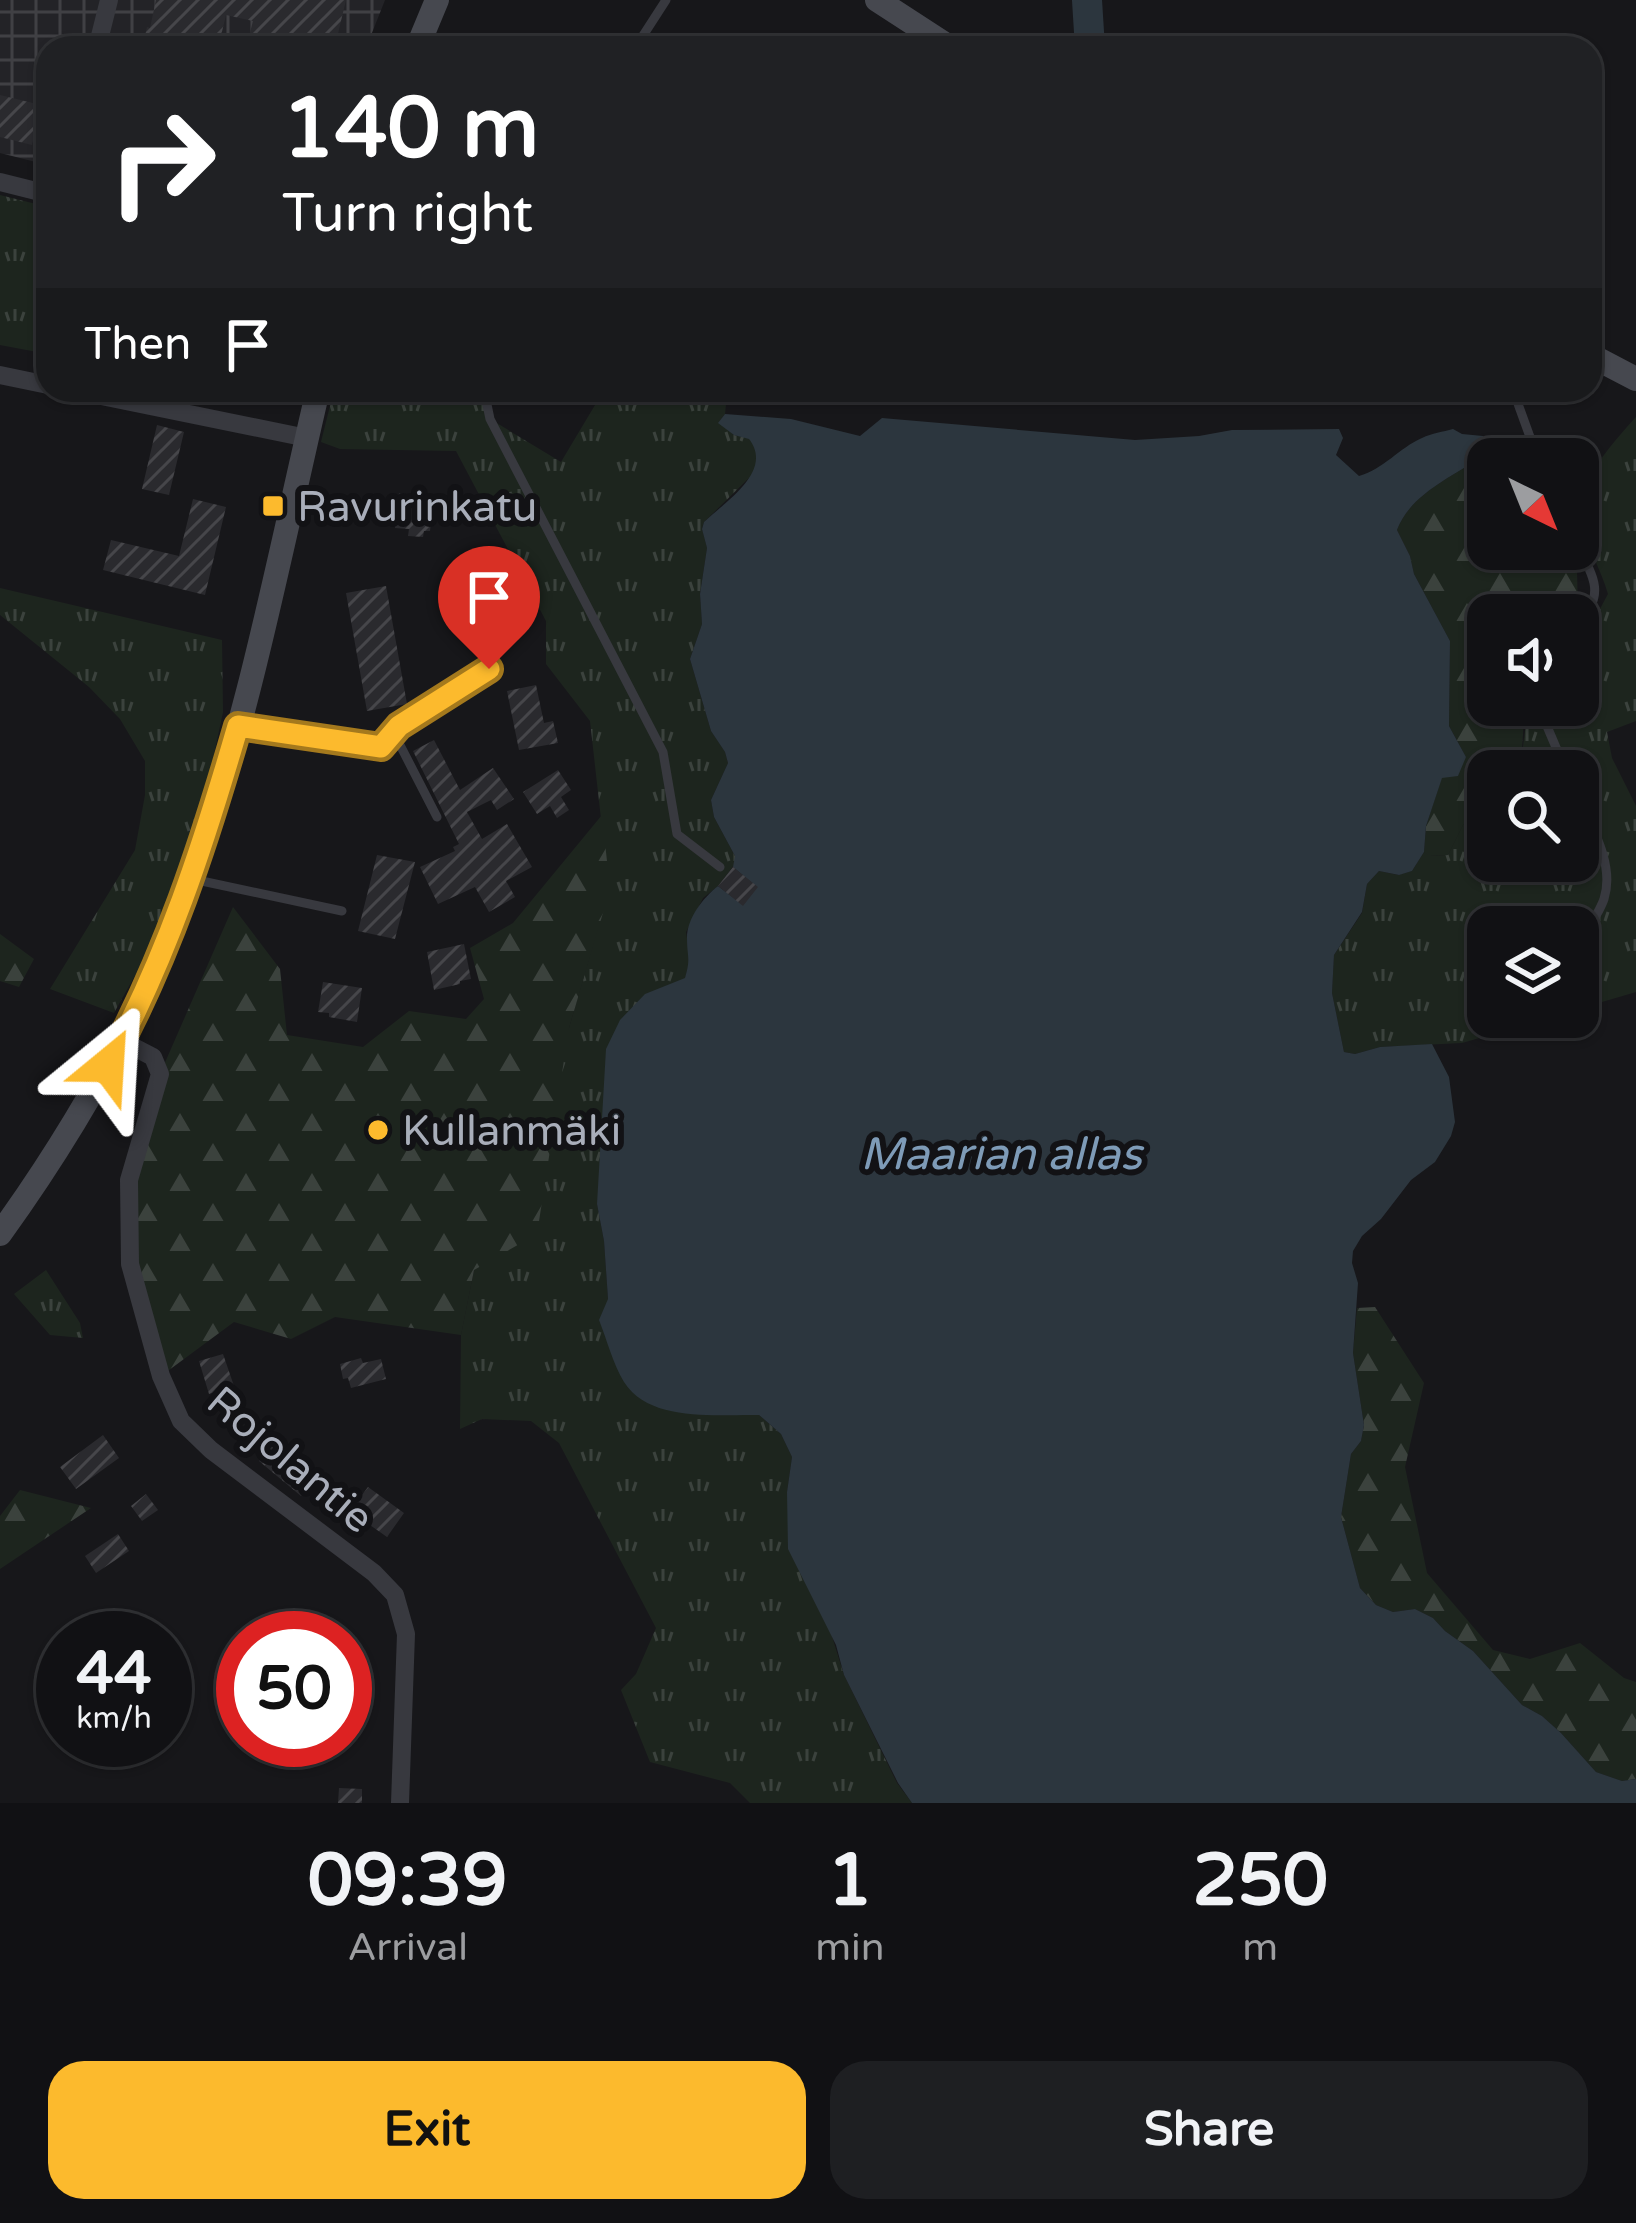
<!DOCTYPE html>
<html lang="en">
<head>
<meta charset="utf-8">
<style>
  :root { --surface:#111114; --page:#1e1f22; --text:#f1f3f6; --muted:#9c9da0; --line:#303134; --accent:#fcba2d }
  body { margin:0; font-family:"Varela Round",sans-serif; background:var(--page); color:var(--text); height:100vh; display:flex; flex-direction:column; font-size:45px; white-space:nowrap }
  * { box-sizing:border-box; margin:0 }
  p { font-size:39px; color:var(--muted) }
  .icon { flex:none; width:66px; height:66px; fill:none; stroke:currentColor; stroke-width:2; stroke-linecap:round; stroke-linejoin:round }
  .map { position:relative; height:1803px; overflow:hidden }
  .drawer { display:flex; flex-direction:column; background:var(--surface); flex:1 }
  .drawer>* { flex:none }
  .guide { position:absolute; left:36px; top:36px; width:1566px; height:366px; border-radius:36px; box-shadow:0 3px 9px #0004,0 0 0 3px var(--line); background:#202124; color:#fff; overflow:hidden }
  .needle { width:78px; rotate:137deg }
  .tools { position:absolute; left:1467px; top:438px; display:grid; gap:24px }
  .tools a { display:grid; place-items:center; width:132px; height:132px; border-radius:24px; background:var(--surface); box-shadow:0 3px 9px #0004,0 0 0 3px var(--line); font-size:60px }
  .speed { position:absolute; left:36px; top:1611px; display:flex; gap:24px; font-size:60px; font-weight:700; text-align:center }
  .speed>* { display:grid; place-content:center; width:156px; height:156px; border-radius:50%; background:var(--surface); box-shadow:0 3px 9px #0004,0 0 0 3px var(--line); line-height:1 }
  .speed small { font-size:30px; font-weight:400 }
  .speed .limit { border:18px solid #d22; background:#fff; color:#111 }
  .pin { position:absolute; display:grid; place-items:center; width:102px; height:102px; color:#fff; margin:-123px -51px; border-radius:50% 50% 50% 0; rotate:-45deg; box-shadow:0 0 12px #0007 }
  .pin .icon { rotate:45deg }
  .me { position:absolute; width:132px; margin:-66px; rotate:27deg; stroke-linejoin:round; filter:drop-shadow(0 0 9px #0008) }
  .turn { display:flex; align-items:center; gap:42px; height:252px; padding:0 48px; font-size:54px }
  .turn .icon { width:156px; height:156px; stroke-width:2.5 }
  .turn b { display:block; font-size:84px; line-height:102px }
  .then { display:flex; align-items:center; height:114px; padding:0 48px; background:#0003; gap:24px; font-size:45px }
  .eta { display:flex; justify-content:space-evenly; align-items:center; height:204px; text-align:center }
  .eta b { font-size:72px; font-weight:700; line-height:84px }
  .button { display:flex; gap:24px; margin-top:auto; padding:24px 48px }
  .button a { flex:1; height:138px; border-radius:36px; background:var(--accent); color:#111; font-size:48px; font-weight:700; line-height:138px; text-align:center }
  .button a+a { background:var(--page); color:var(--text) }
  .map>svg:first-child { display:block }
</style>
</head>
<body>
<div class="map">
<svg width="1636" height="1803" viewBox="0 0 1636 1803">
  <defs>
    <pattern id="industrial-grid" width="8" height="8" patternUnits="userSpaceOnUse" patternTransform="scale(3)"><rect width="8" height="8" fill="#232327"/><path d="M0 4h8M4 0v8" fill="none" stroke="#404044"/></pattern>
    <pattern id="grass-tufts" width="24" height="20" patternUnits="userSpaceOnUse" patternTransform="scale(3)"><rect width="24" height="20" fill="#1d251e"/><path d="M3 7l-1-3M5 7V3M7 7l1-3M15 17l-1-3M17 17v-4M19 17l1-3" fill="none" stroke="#3b423d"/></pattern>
    <pattern id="forest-firs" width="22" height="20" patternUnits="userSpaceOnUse" patternTransform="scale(3)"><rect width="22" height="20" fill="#1d251e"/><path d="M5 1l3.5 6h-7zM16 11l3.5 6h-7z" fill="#3b423d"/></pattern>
    <pattern id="building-hatch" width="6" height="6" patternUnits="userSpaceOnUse" patternTransform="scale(3)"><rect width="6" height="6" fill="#2a2a2e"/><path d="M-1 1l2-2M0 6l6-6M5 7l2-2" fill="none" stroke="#46464a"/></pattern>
  </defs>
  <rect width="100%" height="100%" fill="#17171a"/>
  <path fill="url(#industrial-grid)" d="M0 0H385L366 48H48V165L0 153Z"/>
  <path fill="url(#grass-tufts)" d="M0 195 48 207V354L0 345Z
    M334 390H484L490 419 561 462 604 390H701L726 404 725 414 719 422 734 435 749 438C758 450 759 459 754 473L704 522 702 528 707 548 700 594 702 624 690 659 711 731 725 752 728 763 711 800 714 817 735 856V864L718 886 703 898 686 932 690 959 685 979 645 995 597 1204 604 1241 608 1299 686 1413 759 1415 781 1434 792 1457 787 1492 844 1675 897 1783 912 1803H750L730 1783 650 1762 621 1690 636 1674 656 1628 559 1443 531 1421 482 1419 460 1429 461 1335 474 1270 569 1028 609 890 590 721 546 664V621L456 451 340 449 321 442Z
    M1636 417V721L1607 732 1612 758 1636 806V992L1578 1009V927H1488V1017H1552L1462 1043 1380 1047 1355 1054 1344 1052 1332 993 1334 955 1362 913 1367 884 1379 871 1398 875 1412 871 1424 852 1430 856 1448 855 1463 825 1488 797V861H1578V771H1513L1521 762 1526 723 1534 705H1578V635L1594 620 1608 594C1601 569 1587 547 1580 522 1570 490 1615 440 1636 417Z
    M0 588 222 640 223 712 203 806 179 880 152 945 114 1013 50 989 135 850 145 795V761L120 719 89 687 0 615Z
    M46 1270 80 1323 83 1338 50 1335 14 1294Z"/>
  <path fill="url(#forest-firs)" d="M1487 450 1524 454 1526 459H1488V549H1567L1577 570 1578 613 1576 615H1488V705H1525L1521 763 1513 771H1488V797L1463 825 1448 855 1429 856 1424 852 1426 826 1442 777 1466 757 1449 726 1450 641 1414 574 1410 556 1397 530C1410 495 1451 477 1482 457Z
    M602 815 610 889 569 1028 537 1234 474 1270 461 1335 335 1317 291 1339 234 1322 161 1376 130 1264 129 1180 160 1074 233 907 280 969 287 1035 363 1047 409 1011 466 1019 484 999 470 948 513 923Z
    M0 934 34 959 19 987 0 981Z
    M1375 1307 1424 1383 1405 1467 1427 1573 1493 1650 1530 1659 1580 1643 1624 1678 1636 1682V1779L1622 1781 1596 1772 1561 1733 1542 1716 1522 1705 1473 1651 1445 1631 1433 1618 1415 1609 1393 1612 1376 1605 1360 1588 1341 1517 1351 1454 1361 1441 1364 1425 1353 1353 1357 1308Z
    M20 1490 91 1508 0 1569V1516Z"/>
  <path fill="#2c363e" d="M725 414 791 419 860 436 882 418 1135 440 1199 436 1232 430 1339 429 1343 438 1336 455 1359 476C1384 469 1399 448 1422 438 1432 433 1443 432 1453 429L1462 434 1483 436 1487 450 1482 457C1451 477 1410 495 1397 530L1410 556 1414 574 1450 641 1449 726 1466 757 1458 776 1442 778 1426 826 1424 852 1412 871 1399 875 1379 871 1367 884 1362 912 1334 955 1332 993 1344 1052 1355 1054 1380 1047 1432 1044 1449 1077 1455 1122 1451 1136 1435 1162 1411 1180 1381 1219 1362 1236 1353 1251 1352 1263 1358 1283 1353 1353 1364 1425 1361 1441 1351 1454 1341 1517 1360 1588 1376 1605 1393 1612 1415 1609 1433 1618 1445 1631 1473 1651 1522 1705 1542 1716 1561 1733 1596 1772 1622 1781 1636 1779V1803H912L898 1783 844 1675 836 1645 788 1549 787 1492 792 1457 781 1434 759 1415C717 1414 650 1423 624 1382 613 1364 607 1340 599 1320L608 1299 604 1241 597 1204 606 1049 620 1020 645 994 685 978C691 958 687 957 687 938 687 918 703 898 718 886L743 905 757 887 733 867 735 856 714 817 711 800 728 763 725 752 711 731 690 659 702 624 700 594 707 548 702 529 704 522C726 501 774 471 749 439L734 435 718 423Z"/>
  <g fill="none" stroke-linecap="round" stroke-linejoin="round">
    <path stroke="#2c363e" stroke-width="30" d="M1087 0 1090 48"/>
  </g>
  <path fill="url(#building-hatch)" d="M156 0H346L336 42 329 40 328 48H246L253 21 226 15 218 48H142L147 27 150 28Z
    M0 95 41 105 32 145 0 137Z
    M157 425 184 432 169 495 142 489Z
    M399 493 418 496V500L427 502 426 512 432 513 430 531H424L423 537 408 536 409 529 395 528Z
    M193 499 226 507 205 595 103 570 111 540 179 556Z
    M386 586 407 704 367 711 346 593Z
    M536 685 544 723 553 721 558 743 519 750 507 691Z
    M434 740 460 790 493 768 514 799 497 810 491 800 467 812 482 839 507 824 532 867 506 881 515 897 489 912 475 887 438 904 420 867 455 851 453 847 459 844 413 751Z
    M558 770 571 790 561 797 569 810 557 818 550 806 537 814 523 792Z
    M377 855 415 862 395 939 358 931Z
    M733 867 758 887 743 906 718 886Z
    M464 944 471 979 460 981V984L434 990 427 952Z
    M323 982 362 988 357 1022 329 1017V1013L318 1012Z
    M223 1354 234 1386 209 1394 199 1361Z
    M361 1358 363 1363 381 1359 386 1379 351 1388 348 1378 343 1379 340 1364Z
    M103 1435 119 1458 76 1489 60 1467Z
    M276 1440 310 1468 307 1472 315 1478 301 1496 259 1461Z
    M368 1487 404 1513 387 1537 350 1511Z
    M146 1494 158 1510 142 1521 131 1506Z
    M118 1534 129 1551 96 1573 85 1556Z
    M339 1788 362 1789V1803H338Z"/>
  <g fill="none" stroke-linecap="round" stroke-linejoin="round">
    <path stroke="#38393f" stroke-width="9" d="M635 48 666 0
      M484 390 490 419 663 752 677 834 720 867
      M1513 390 1538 459
      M1578 548C1595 578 1605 596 1578 624
      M1538 705 1566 771
      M244 727 381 747 399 726 489 669
      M381 747 400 745 437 817
      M1578 797C1592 827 1615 865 1604 899 1601 908 1595 917 1591 925
      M197 880 342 911"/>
    <path stroke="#38393f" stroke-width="18" d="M97 48 109 0
      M0 182 48 194
      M0 375 48 385
      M72 390 307 438
      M122 1041 153 1057 160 1074 129 1180 130 1264 161 1376 181 1421 211 1450 374 1573 395 1595 406 1634 400 1803"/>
    <path stroke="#46484f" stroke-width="24" d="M877 0 951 48
      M417 48 437 0
      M1590 355 1636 379
      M0 1234C80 1123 147 1004 193 875 249 717 280 552 318 390"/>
  </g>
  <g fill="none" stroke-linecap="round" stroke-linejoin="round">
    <g stroke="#a4791d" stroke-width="30">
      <path id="route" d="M108 1065C167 958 204 843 238 726L381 747 399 726 489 669"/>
    </g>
    <use href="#route" stroke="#fcba2d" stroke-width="21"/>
  </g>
  <g fill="#fcba2d" stroke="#121215" stroke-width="4.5">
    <rect x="261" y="494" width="24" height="24" rx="6"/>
    <circle cx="378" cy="1130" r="12"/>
  </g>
  <g text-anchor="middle" stroke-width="12" stroke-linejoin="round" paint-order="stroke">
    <g font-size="42" fill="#a9aeba" stroke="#121215" text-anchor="start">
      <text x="297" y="521">Ravurinkatu</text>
      <text x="402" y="1145">Kullanmäki</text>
    </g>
    <g font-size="42" fill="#a9aeba" stroke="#121215">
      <text transform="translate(291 1459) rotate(40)" y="15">Rojolantie</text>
    </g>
    <g font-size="45" font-style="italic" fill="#7e9bb7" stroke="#121215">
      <text x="1001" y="1169">Maarian allas</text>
    </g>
  </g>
</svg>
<div class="tools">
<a><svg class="needle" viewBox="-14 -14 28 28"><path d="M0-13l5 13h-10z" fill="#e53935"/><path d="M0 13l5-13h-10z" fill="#9c9da0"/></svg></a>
<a><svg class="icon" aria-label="sound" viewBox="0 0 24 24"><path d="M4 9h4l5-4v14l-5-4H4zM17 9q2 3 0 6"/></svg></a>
<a><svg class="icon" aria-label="search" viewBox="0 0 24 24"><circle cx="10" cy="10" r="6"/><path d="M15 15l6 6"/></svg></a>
<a><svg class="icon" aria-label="layers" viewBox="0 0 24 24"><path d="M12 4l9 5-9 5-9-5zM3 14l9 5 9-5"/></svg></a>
</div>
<div class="speed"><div>44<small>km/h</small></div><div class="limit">50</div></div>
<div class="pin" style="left:489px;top:669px;background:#d93025"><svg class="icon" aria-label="arrive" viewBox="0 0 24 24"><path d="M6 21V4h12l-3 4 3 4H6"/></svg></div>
<svg class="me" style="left:108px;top:1065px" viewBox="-20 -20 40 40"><path d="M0-17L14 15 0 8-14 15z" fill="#fcba2d" stroke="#fff" stroke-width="4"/></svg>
<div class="guide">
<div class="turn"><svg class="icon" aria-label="right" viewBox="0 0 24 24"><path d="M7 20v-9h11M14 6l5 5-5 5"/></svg><div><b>140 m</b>Turn right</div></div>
<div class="then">Then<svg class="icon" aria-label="arrive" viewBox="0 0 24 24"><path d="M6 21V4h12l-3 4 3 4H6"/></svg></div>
</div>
</div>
<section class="drawer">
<div class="eta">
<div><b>09:39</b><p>Arrival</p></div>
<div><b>1</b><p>min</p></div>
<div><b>250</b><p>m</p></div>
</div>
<div class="button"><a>Exit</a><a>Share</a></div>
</section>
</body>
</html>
